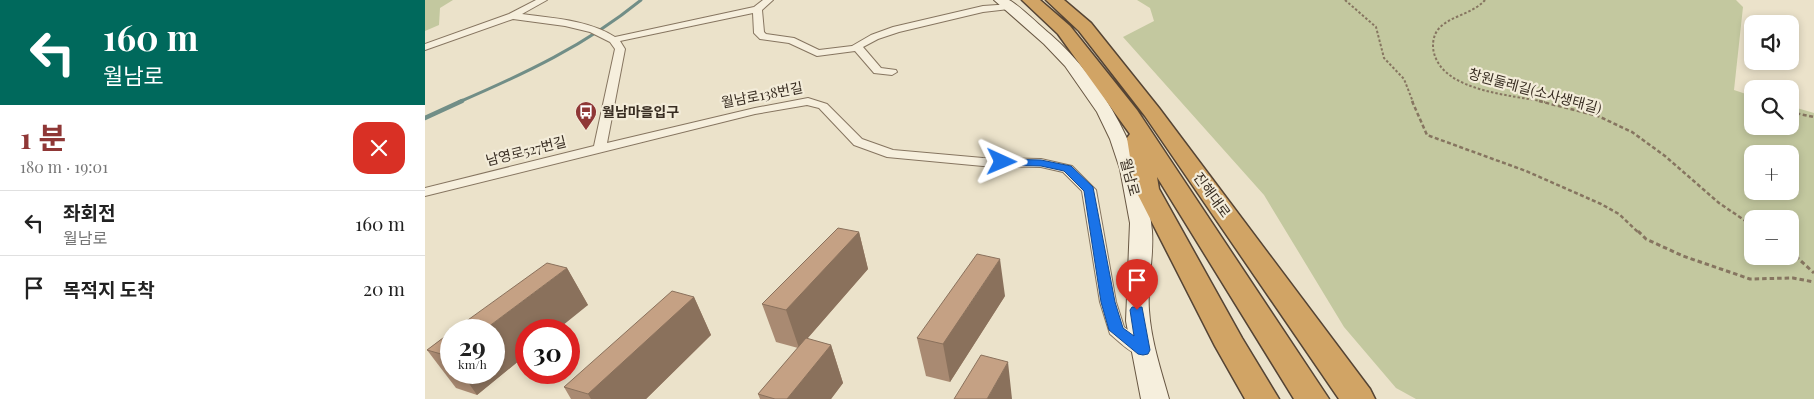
<!DOCTYPE html>
<html lang="ko">
<head>
<meta charset="utf-8">
<style>
  :root { --surface:#fff; --page:#f2f2f2; --text:#222; --muted:#767676; --line:#e0e0e0; --accent:#8f3736 }
  body { margin:0; font-family:"Playfair Display","Noto Sans KR",serif; background:var(--page); color:var(--text); height:100vh; display:flex; flex-direction:column; font-size:19px; white-space:nowrap }
  * { box-sizing:border-box; margin:0 }
  p { font-size:16px; color:var(--muted) }
  .icon { flex:none; width:28px; height:28px; fill:none; stroke:currentColor; stroke-width:2; stroke-linecap:round; stroke-linejoin:round }
  .map { position:relative; flex:1; overflow:hidden }
  .details { display:flex; flex-direction:column; background:var(--surface); width:425px }
  .details>* { flex:none }
  .hud { background:#00695c; color:#fff; overflow:hidden }
  .fabs { position:absolute; left:1319px; top:15px; display:grid; gap:10px }
  .fabs a { display:grid; place-items:center; width:55px; height:55px; border-radius:10px; background:var(--surface); box-shadow:0 2px 8px #0003; font-size:25px }
  .speed { position:absolute; left:15px; top:319px; display:flex; gap:10px; font-size:25px; font-weight:700; text-align:center }
  .speed>* { display:grid; place-content:center; width:65px; height:65px; border-radius:50%; background:var(--surface); box-shadow:0 2px 8px #0003; line-height:1 }
  .speed small { font-size:12px; font-weight:400 }
  .speed .limit { border:8px solid #d22; background:#fff; color:#111 }
  .pin { position:absolute; display:grid; place-items:center; width:42px; height:42px; color:#fff; margin:-51px -21px; border-radius:50% 50% 50% 0; rotate:-45deg; box-shadow:0 0 5px #0007 }
  .pin .icon { rotate:45deg }
  .me { position:absolute; width:55px; margin:-28px; rotate:91deg; stroke-linejoin:round; filter:drop-shadow(0 0 4px #0008) }
  .turn { display:flex; align-items:center; gap:18px; height:105px; padding:0 20px; font-size:22px }
  .turn .icon { width:65px; height:65px; stroke-width:2.5 }
  .turn b { display:block; font-size:35px; line-height:42px }
  .round { display:grid; place-items:center; flex:none; width:52px; height:52px; border-radius:15px; background:var(--page) }
  .head { display:flex; align-items:center; justify-content:space-between; height:85px; padding:0 20px }
  h1 { font-size:30px; font-weight:700; line-height:38px; color:var(--accent) }
  ul { padding:0; list-style:none }
  li { display:flex; align-items:center; gap:15px; height:65px; padding:0 20px; border-top:1px solid var(--line) }
  li div { flex:1 }
  li b { display:block; font-size:19px }
  li em { font-style:normal }
  main { display:flex; flex:1; min-height:0 }
  .map>svg:first-child { display:block }
</style>
</head>
<body>
<main>
<section class="details">
<div class="hud">
<div class="turn"><svg class="icon" aria-label="left" viewBox="0 0 24 24"><path d="M17 20v-9H6M10 6l-5 5 5 5"/></svg><div><b>160 m</b>월남로</div></div>
</div>
<div class="head"><div><h1>1 분</h1><p>180 m · 19:01</p></div><a class="round" style="background:#d93025;color:#fff"><svg class="icon" aria-label="close" viewBox="0 0 24 24"><path d="M6 6l12 12M18 6L6 18"/></svg></a></div>
<ul>
<li><svg class="icon" aria-label="left" viewBox="0 0 24 24"><path d="M17 20v-9H6M10 6l-5 5 5 5"/></svg><div><b>좌회전</b><p>월남로</p></div><em>160 m</em></li>
<li><svg class="icon" aria-label="arrive" viewBox="0 0 24 24"><path d="M6 21V4h12l-3 4 3 4H6"/></svg><div><b>목적지 도착</b></div><em>20 m</em></li>
</ul>
</section>
<div class="map">
<svg width="1389" height="399" viewBox="0 0 1389 399">
  <rect width="100%" height="100%" fill="#ebe2ca"/>
  <path fill="#c3c89f" fill-rule="evenodd" d="M0 0H28L15 8 14 25 0 31Z
    M712 0H1311L1318 7 1309 90 1327 96 1328 126H1365V106L1389 113V399H991L971 388 919 327 839 195 698 37 729 21 725 8ZM1328 154H1365V191H1328ZM1328 219H1365V256H1328Z"/>
  <g fill="none" stroke-linecap="round" stroke-linejoin="round">
    <path stroke="#718e87" stroke-width="3" d="M34 102C99 74 161 45 216 0"/>
    <path stroke="#718e87" stroke-width="4.5" d="M0 118 37 101"/>
    <g stroke="#867560" stroke-width="2">
      <path id="street" d="M111 0H122L97 14C127 18 164 20 190 37L329 7 338 0H348L337 10 339 32 341 34 369 38 394 50 427 46 446 35 468 27 558 6 587 4 589 6 584 9 558 12 474 32 453 39 438 47 456 68 471 70 472 72 467 75 449 73 430 51 392 56 364 43 335 39 329 33 328 13 195 41 200 49 182 143 330 108 383 98 402 104 437 139 468 150 558 158 616 159 647 166 671 190 691 302 699 327 724 345 727 350 724 355C710 359 696 343 685 334L675 302 657 191 638 172 616 167 558 166 462 157 429 145 394 108 382 105 330 114 0 196V188L169 146 190 49 185 42 165 32 140 26 88 19 0 50V44L84 14Z"/>
    </g>
    <g stroke="#685743" stroke-width="2">
      <path id="secondary" d="M569 0C573 0 580 0 584 0 594 5 615 26 625 34 680 82 721 157 727 231 729 257 722 284 724 310 726 341 736 370 744 399H716L701 321 705 223 695 169 685 139 672 112 640 66 619 44Z"/>
    </g>
    <g stroke="#554434" stroke-width="3">
      <path id="highway" d="M597 0H615L645 26 712 110 904 399H869L732 177 734 189 817 338 854 399H820L790 346 710 189 702 138 705 134 633 34Z
        M621 0H639L666 23 734 108 945 389 950 399H914L720 116 654 31Z"/>
    </g>
    <path stroke="#867560" stroke-width="2" stroke-dasharray="2.5 2" stroke-linecap="butt" d="M920 0 951 27 959 58 979 79 988 102
      M1060 0C1047 15 1022 16 1012 31 1008 37 1007 46 1009 53 1019 92 1088 95 1120 102"/>
    <path stroke="#867560" stroke-width="2.5" stroke-dasharray="4 2.5" stroke-linecap="butt" d="M987 101 1002 135 1101 171 1176 204 1194 214 1214 233
      M1114 101 1173 116 1207 132 1240 156 1294 203 1328 226
      M1365 112 1389 117"/>
    <path stroke="#867560" stroke-width="3" stroke-dasharray="4.5 3" stroke-linecap="butt" d="M1213 231 1221 239 1258 256 1325 279 1368 278 1389 282
      M1365 251 1389 273"/>
    <use href="#street" fill="#f6efdd" fill-rule="evenodd"/>
    <use href="#secondary" fill="#f6efdd" fill-rule="evenodd"/>
    <use href="#highway" fill="#d1a465" fill-rule="evenodd"/>
  </g>
  <path fill="#a98a72" d="M434 232 443 269 382 339 406 345 418 383 406 399H335L333 394 373 348 351 342 337 304Z
    M142 268 163 305 101 330V355L52 395 31 388 2 350 26 332V372H69Z
    M580 296 525 382 501 376 492 338Z
    M269 297 286 335 221 399H146L139 387Z"/>
  <path fill="#8a715c" d="M434 232 443 269 374 348 361 310Z
    M575 259 580 296 525 382 518 344Z
    M142 268 163 305 132 330H101V355L52 395 36 372H69V330H59Z
    M269 297 286 335 221 399H166L163 394Z
    M406 345 418 383 406 399H362Z
    M583 362 587 399H562Z"/>
  <path fill="#c5a184" stroke="#8a715c" d="M413 228 434 232 361 310 337 304Z
    M552 254 575 259 518 344 492 338Z
    M122 263 142 268 59 330H29Z
    M247 291 269 297 163 394 139 387Z
    M26 332V354L23 356 2 350Z
    M381 338 406 345 362 399H350L333 394Z
    M556 355 583 362 562 399H529Z"/>
  <path fill="#1a73e8" stroke="#114b97" d="M577 159 616 160 646 166 668 187 690 302 698 328 709 336 705 310 707 307H717L725 350 723 354 718 355 713 354 684 330 676 302 659 191 639 171 616 166 574 165 572 162 574 160Z"/>
  <defs>
    <g id="bus-pin" transform="scale(1.125)"><path d="M0 17L-7.5 6A9.5 9.5 0 1 1 7.5 6Z" fill="#8f3736" stroke="#f3ecd9"/><path d="M-5-6H5V4H4V6H2V4H-2V6H-4V4H-5ZM-3.5-4V0h7V-4ZM-3.5 1.2v1.5H-2V1.2ZM2 1.2v1.5H3.5V1.2Z" fill="#fff"/></g>
  </defs>
  <g fill-rule="evenodd">
    <use href="#bus-pin" x="161" y="112"/>
  </g>
  <g text-anchor="middle" stroke-width="4.5" stroke-linejoin="round" paint-order="stroke">
    <g font-size="14" fill="#382d22" stroke="#f3ecd9">
      <text transform="translate(1110 91) rotate(15)" y="5">창원둘레길(소사생태길)</text>
      <text transform="translate(337 95) rotate(-11)" y="5">월남로138번길</text>
      <text transform="translate(101 151) rotate(-14)" y="5">남영로527번길</text>
      <text transform="translate(705 177) rotate(75)" y="5">월남로</text>
      <text transform="translate(787 195) rotate(54)" y="5">진해대로</text>
    </g>
    <g font-size="14" font-weight="bold" fill="#382d22" stroke="#f3ecd9" text-anchor="start">
      <text x="177" y="117">월남마을입구</text>
    </g>
  </g>
</svg>
<div class="fabs">
<a><svg class="icon" aria-label="sound" viewBox="0 0 24 24"><path d="M4 9h4l5-4v14l-5-4H4zM17 9q2 3 0 6"/></svg></a>
<a><svg class="icon" aria-label="search" viewBox="0 0 24 24"><circle cx="10" cy="10" r="6"/><path d="M15 15l6 6"/></svg></a>
<a>+</a>
<a>−</a>
</div>
<div class="speed"><div>29<small>km/h</small></div><div class="limit">30</div></div>
<div class="pin" style="left:712px;top:310px;background:#d93025"><svg class="icon" aria-label="arrive" viewBox="0 0 24 24"><path d="M6 21V4h12l-3 4 3 4H6"/></svg></div>
<svg class="me" style="left:577px;top:162px" viewBox="-20 -20 40 40"><path d="M0-17L14 15 0 8-14 15z" fill="#1a73e8" stroke="#fff" stroke-width="4"/></svg>
</div>
</main>
</body>
</html>
